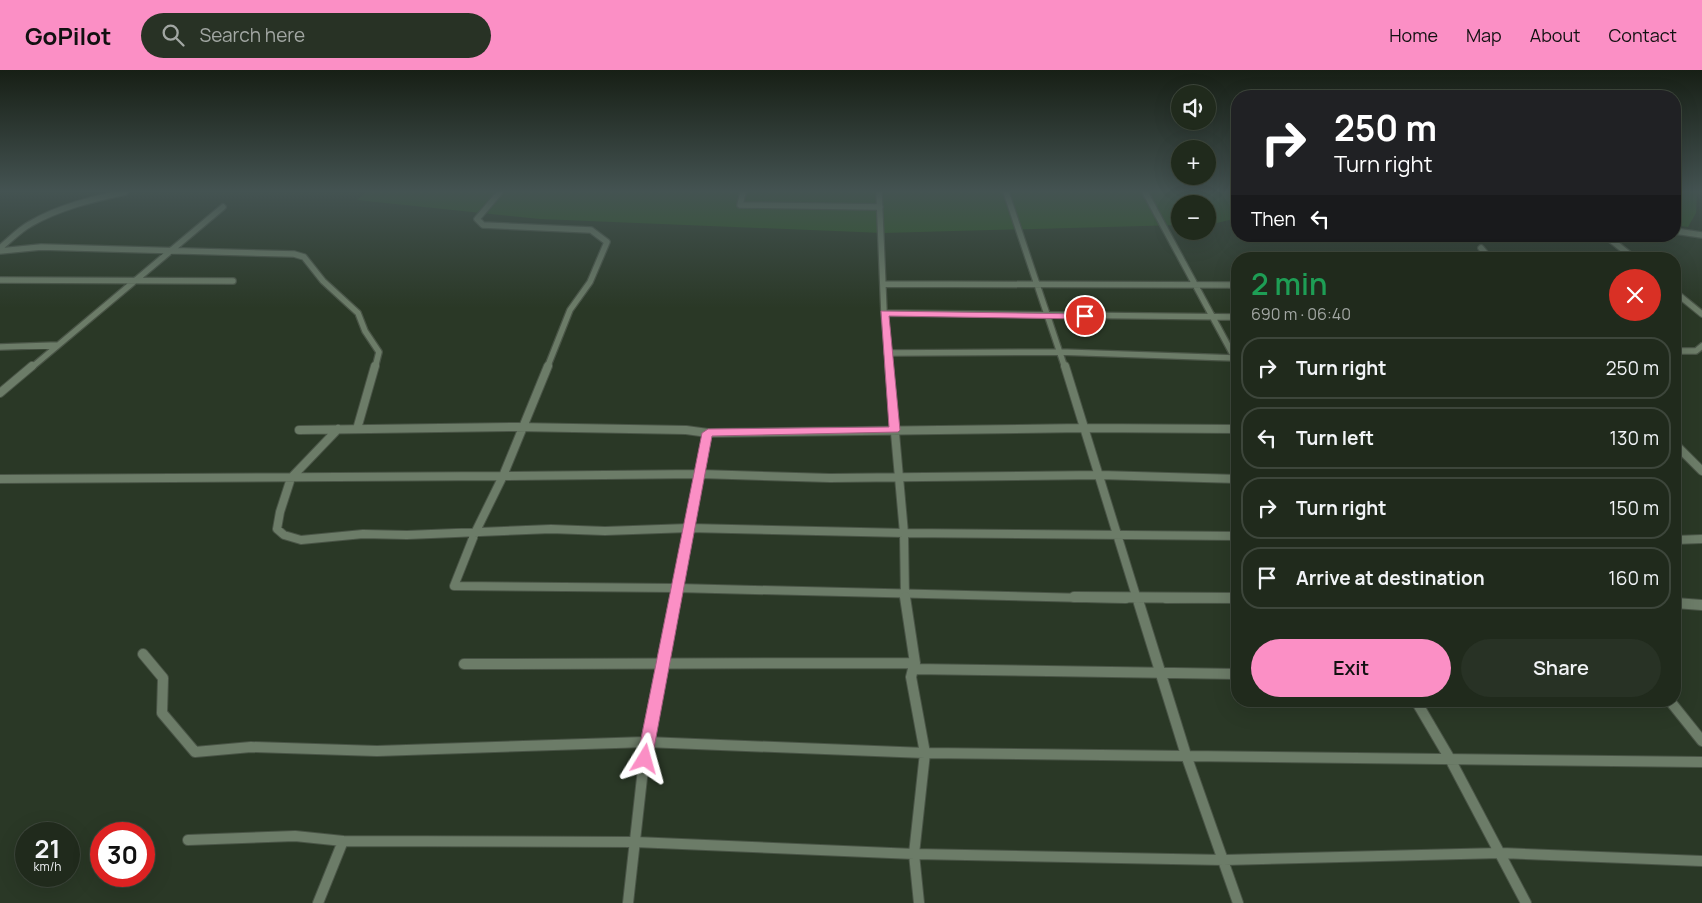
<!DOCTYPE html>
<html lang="en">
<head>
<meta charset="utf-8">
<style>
  :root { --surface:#202a1c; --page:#283225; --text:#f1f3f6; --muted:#a2a7a3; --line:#3d463b; --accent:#fb8fc5 }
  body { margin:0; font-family:Manrope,sans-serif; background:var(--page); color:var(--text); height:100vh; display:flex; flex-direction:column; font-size:19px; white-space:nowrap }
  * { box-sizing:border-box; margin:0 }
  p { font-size:16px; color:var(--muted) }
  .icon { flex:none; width:28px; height:28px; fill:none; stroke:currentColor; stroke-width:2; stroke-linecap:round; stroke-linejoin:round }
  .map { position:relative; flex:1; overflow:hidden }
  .details { position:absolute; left:1231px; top:182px; width:450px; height:455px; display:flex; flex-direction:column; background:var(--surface); border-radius:20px; box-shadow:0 5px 20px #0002,0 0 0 1px var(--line) }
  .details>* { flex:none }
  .top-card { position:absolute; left:1231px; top:20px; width:450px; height:152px; border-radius:20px; box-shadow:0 5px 20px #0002,0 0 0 1px var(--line); background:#202124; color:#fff; overflow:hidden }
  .buttons { position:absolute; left:1171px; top:15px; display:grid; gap:10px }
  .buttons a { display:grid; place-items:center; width:45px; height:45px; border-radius:50%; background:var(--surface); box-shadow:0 5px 20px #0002,0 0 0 1px var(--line); font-size:25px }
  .speed { position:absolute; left:15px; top:752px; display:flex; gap:10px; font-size:25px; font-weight:700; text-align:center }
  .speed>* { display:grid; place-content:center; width:65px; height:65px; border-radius:50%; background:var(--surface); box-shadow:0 5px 20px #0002,0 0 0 1px var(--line); line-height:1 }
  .speed small { font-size:12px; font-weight:400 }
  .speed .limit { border:8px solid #d22; background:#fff; color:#111 }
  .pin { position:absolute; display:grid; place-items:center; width:42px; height:42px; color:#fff; margin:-21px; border:2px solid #fff; border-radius:50%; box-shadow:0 1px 5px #0007 }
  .me { position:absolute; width:55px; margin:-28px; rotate:8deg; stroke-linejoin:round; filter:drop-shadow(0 0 4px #0008) }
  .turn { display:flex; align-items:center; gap:18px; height:105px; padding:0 20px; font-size:22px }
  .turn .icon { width:65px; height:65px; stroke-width:2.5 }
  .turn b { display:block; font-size:35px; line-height:42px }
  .then { display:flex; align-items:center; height:48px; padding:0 20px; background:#0003; gap:10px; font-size:19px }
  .round { display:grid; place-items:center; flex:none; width:52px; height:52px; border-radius:26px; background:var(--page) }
  .headline { display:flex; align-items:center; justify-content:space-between; height:85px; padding:0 20px }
  h1 { font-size:30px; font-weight:600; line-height:38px; color:#1e9e55 }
  .cta { display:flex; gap:10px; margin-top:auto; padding:10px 20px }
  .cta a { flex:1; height:58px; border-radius:30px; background:var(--accent); color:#111; font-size:20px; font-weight:600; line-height:58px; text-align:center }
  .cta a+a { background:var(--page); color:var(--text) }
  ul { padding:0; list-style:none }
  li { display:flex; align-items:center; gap:15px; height:62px; margin:0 10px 8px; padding:0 10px; border:2px solid var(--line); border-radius:20px }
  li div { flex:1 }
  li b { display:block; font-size:19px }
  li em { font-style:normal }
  header { display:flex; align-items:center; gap:30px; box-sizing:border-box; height:70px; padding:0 25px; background:var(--accent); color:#111 }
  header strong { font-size:24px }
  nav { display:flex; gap:28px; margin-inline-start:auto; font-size:18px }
  .search { width:350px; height:45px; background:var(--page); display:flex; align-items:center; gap:12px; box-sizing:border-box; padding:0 18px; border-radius:28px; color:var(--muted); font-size:19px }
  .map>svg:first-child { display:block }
</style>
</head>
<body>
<header>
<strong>GoPilot</strong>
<div class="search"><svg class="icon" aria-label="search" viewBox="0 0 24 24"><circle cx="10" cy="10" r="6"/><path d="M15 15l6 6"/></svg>Search here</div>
<nav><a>Home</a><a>Map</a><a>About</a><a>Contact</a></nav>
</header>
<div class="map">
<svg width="1702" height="833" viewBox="0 0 1702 833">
  <rect width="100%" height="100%" fill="#2a3826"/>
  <path fill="#2d5723" d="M366 122H1237L1238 148 1208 155V134H1180V155L883 163 540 149 357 130Z
    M1675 122H1699L1697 125 1696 143 1688 157 1675 155Z"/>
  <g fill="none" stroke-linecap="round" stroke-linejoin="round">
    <g stroke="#495446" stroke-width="8">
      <path id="street-far2" d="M500 122 477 149 483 155 591 160 607 172 590 212 570 240 547 298
        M743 122 740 135 880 137
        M879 122 884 243 889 298
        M1006 122 1065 298
        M1145 122 1238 294
        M1675 161 1702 165
        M1606 166 1635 189
        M0 178C10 170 19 160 30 154 59 137 93 129 125 122
        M1481 178 1490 189
        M0 181 41 177 294 184 304 187 323 211 358 243 365 261 379 282 375 298
        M0 210 233 211
        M883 214 1238 215
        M1675 222 1702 244
        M884 243 1238 247
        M0 277 58 275
        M1675 281H1696L1702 276
        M887 283 1060 282 1234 288
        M31 298 223 137"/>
    </g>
    <g stroke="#495446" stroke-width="10">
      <path id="street-far1" d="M889 296 904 463 1238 466
        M1065 296 1137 529
        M0 323 32 296
        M338 359 291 408 280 442 277 459 284 465 301 470 363 464 407 465 551 459 605 461 689 458 904 463 905 529
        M357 359 375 296
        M299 360 517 357 686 360 708 363 675 529
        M708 363 1084 358 1238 359
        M1675 374 1702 401
        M0 409 503 406 548 296
        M1675 470 1702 469
        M1126 529 677 518 454 516 475 463 503 406 700 404 830 408 1100 405 1238 409
        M1166 529 1238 528"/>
    </g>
    <g stroke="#495446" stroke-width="12">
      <path id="street" d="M905 527 915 593
        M1074 527 1238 528
        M1137 527 1186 685 1238 833
        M1675 533 1702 535
        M143 584 163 608 162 643 195 682 251 677 377 681 646 672 925 683 1702 692
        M464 594 915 593 914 597
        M1416 631 1450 689 1526 833
        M1670 631 1702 671
        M188 770 295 766 343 771 318 833
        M343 771 635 772 914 784 1224 790 1501 783 1702 791
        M628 833 646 672 675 527
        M919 833 914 784 925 683 911 607 913 599 1238 604"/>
    </g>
    <use href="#street-far2" stroke="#6c7c68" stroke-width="5.5"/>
    <use href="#street-far1" stroke="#6c7c68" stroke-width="8"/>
    <use href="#street" stroke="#6c7c68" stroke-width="10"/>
  </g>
  <linearGradient id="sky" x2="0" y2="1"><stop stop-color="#171f15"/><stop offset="0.51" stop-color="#445352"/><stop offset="1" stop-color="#445352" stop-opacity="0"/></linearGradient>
  <rect width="1702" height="238" fill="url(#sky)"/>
  <path fill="#fb8fc5" stroke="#a35d80" d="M881 241 1085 244 1090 246 1085 249 889 246 900 360 898 362 712 366 652 689 650 694 645 696 639 694 637 689 702 363 708 359 889 357Z"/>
</svg>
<div class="buttons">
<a><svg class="icon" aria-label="sound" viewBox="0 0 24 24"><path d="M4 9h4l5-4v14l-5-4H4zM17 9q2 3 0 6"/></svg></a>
<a>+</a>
<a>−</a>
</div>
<div class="speed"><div>21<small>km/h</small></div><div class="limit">30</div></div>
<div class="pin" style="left:1085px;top:246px;background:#d93025"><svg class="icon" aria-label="arrive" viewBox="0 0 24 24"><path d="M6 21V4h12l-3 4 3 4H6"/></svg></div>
<svg class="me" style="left:645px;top:689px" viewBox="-20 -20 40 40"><path d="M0-17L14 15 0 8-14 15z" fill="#fb8fc5" stroke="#fff" stroke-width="4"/></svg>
<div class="top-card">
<div class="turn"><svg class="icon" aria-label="right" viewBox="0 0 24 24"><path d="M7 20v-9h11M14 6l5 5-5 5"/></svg><div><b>250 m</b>Turn right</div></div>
<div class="then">Then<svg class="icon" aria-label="left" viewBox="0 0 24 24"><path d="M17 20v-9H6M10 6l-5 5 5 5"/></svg></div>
</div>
<section class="details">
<div class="headline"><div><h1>2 min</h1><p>690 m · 06:40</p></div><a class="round" style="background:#d93025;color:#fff"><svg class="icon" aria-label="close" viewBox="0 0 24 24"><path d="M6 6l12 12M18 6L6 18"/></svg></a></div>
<ul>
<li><svg class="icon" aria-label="right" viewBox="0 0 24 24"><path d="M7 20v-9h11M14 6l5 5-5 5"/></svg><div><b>Turn right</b></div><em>250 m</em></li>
<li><svg class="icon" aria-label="left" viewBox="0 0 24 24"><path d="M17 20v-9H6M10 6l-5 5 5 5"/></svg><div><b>Turn left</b></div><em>130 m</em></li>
<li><svg class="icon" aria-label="right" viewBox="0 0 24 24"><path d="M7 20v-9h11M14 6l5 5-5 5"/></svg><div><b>Turn right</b></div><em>150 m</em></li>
<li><svg class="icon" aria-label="arrive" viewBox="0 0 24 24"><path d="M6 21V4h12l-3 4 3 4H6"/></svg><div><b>Arrive at destination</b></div><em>160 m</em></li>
</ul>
<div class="cta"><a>Exit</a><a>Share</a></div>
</section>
</div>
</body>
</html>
